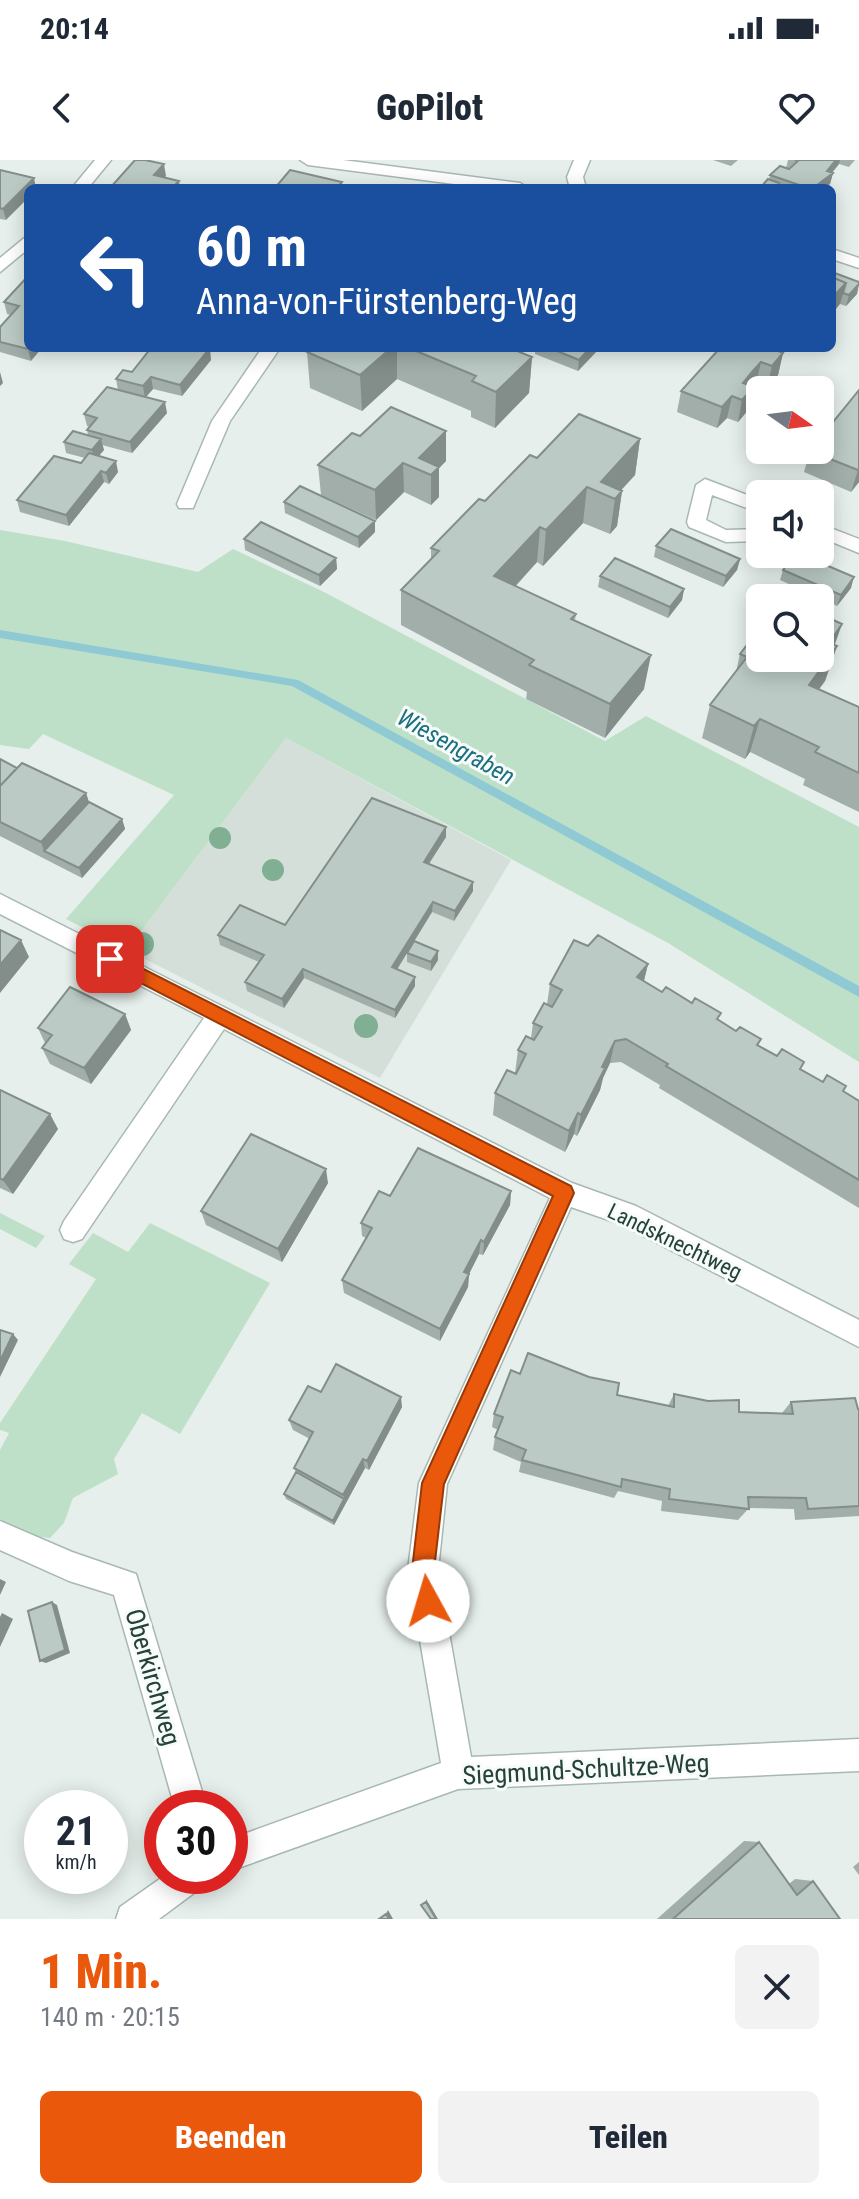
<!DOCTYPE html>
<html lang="de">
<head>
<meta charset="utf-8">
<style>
  :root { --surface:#fff; --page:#f2f2f3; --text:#1f2937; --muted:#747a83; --accent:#ea580c }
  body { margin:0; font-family:"Roboto Condensed",sans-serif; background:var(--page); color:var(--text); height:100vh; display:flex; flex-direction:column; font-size:30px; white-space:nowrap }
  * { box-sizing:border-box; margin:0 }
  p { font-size:26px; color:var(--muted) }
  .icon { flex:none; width:44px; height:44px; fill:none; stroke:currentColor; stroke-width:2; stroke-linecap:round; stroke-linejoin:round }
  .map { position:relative; height:1759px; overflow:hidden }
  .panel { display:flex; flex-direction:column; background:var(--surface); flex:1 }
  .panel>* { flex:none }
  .guide { position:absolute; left:24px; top:24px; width:812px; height:168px; border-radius:12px; box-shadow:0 4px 20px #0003; background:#1a4fa0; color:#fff; overflow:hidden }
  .needle { width:52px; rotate:104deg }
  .tools { position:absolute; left:746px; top:216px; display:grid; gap:16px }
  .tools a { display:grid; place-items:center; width:88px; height:88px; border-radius:12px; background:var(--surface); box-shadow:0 4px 20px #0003; font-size:40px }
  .speed { position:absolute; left:24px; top:1630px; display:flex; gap:16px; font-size:40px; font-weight:700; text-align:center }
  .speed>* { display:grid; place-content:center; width:104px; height:104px; border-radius:50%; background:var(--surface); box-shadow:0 4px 20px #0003; line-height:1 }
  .speed small { font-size:20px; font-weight:400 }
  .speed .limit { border:12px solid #d22; background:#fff; color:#111 }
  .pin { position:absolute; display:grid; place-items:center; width:68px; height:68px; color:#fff; margin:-34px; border-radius:16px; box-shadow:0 4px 12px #0006 }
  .me { position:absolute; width:88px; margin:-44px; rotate:354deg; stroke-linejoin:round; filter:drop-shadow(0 0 6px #0008) }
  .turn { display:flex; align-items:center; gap:28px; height:168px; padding:0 40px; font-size:36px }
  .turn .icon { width:104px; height:104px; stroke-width:2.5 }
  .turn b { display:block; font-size:56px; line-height:68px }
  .round { display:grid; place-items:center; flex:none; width:84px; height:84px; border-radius:12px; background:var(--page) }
  .head { display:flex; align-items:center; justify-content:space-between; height:136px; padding:0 40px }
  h1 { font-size:48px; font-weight:800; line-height:60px; color:var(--accent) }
  .action { display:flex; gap:16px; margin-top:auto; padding:16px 40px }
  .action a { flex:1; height:92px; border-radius:12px; background:var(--accent); color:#fff; font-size:32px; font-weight:800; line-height:92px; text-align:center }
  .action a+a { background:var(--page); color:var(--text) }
  .status { display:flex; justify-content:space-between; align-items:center; height:56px; padding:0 40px; background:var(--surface); direction:ltr }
  .status svg { height:22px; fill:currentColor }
  header { display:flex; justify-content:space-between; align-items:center; height:104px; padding:0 40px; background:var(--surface); font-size:36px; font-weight:800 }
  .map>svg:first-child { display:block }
</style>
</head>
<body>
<div class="status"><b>20:14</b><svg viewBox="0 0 49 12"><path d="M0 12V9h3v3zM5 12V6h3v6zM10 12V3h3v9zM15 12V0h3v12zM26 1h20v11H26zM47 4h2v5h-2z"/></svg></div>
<header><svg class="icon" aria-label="back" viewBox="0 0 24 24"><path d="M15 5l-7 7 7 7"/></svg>GoPilot<svg class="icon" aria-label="heart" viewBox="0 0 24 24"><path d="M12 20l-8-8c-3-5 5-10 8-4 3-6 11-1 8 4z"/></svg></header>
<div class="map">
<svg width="859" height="1759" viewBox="0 0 859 1759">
  <rect width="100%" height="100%" fill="#e6efeb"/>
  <path fill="#d4dfda" d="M286 578 511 700 380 918 127 790Z"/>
  <path fill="#bfe0c8" d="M0 370 65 381 198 412 233 389 324 432 605 581 646 556 859 667V902L668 783 286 578 127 790 66 759 174 635 43 574 29 589 0 585Z
    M0 1053 45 1076 36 1088 0 1069Z
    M150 1063 270 1123 180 1274 142 1253 114 1299 118 1314 73 1338 64 1363 50 1378 26 1375 0 1359V1290L9 1273 0 1270V1263L96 1119 69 1104 93 1073 128 1092Z"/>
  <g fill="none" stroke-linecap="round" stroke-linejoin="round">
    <path fill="#8ec9d4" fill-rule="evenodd" d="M0 470 298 520 859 826V837L292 526 0 478Z"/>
    <g stroke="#a8b8b2" stroke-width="3">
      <path id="minor" d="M95 0H111L88 28H72Z
        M300 0H343L520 23 528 28H485L308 5Z
        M574 0H590L583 17 586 28H570L567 17Z
        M28 75V89L0 112V98Z
        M832 89 859 98V108L832 99Z
        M262 188H280L230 261 193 348H179L177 344 212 261Z
        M705 319 760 340V353L712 335 706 360 726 370 760 369V381L726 382 689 367 687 362 696 325Z
        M820 364 859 379V393L820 377Z
        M0 734 572 1023 636 1046 859 1160V1187L620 1064 571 1047 447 1324 438 1410 471 1597 859 1579V1611L458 1629 230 1711V1679L441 1603 408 1410 419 1323 550 1038 224 869 82 1079 73 1082 64 1079 60 1070 64 1061 204 858 0 754Z
        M0 1361 72 1392 136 1414 207 1648H175L114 1435 69 1421 0 1390Z
        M164 1716H207L202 1727 159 1759H116L120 1747Z"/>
    </g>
    <use href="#minor" fill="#fff" fill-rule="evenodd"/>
  </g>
  <g fill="#80af93">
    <circle cx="220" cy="678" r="11"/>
    <circle cx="273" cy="710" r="11"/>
    <circle cx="142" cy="784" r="12"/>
    <circle cx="366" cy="866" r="12"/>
  </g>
  <path fill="#a1aea9" d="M713 0H738L731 6Z
    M788 0H855L849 7 839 4 832 13H833L830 24 825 28H760L769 20 770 15 786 8Z
    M0 10 6 60 0 59Z
    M832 112 859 122 857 134 846 146 840 144Z
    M28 116 31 201 0 192V167L11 155 7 154 4 142Z
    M311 188H514V189L532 197 529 233 495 268 471 257V251L397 219 362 251 310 228 307 192Z
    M535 188H597L596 192 578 211 535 194Z
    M720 188H780L779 192 783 193 778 215 767 228 756 224 754 227 749 249 738 262 727 258 717 268 677 252 681 231Z
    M211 200 182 236 153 229 146 237 167 253 132 293 102 285 104 290 99 296 118 312 109 324 104 322 69 366 20 352 17 340 81 303 85 298 66 293 64 282 88 275 87 270 90 267 87 266 84 254 118 230 116 219 132 212Z
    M859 230V322L851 332 804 312 810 291Z
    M360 276 446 301 439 308V337L431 345 404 332 376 360 321 335 318 305Z
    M640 279 635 315 621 330 622 331 617 366 610 374 583 363 543 406 537 402 516 426 576 454 575 460 644 529 605 578 526 539 527 532 401 465V430L431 400V388L537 298Z
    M284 342 375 361V372L359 388 285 353Z
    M244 379 336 398 337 409 320 426 245 390Z
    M656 386 740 399 737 410 723 427 654 397Z
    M783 410 851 428 837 446 780 420Z
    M600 416 684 429 682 440 668 458 598 427Z
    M760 453V498L842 464 834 485 837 486 825 521 819 529 859 547V652L803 625 805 619 750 592 745 599 702 578 710 545 736 512 740 494 754 477Z
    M0 599 17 608 86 633 89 642 122 659 125 669 82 718 0 676Z
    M446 667V677L429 704 473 722V731L454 761 432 752 414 781 438 791V800L431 811 407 802V793L397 809 415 826 395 858 304 818 284 848 247 831 245 822 259 802 220 785 218 775 285 765Z
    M648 804 644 821 662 832 718 860 736 871 761 879 758 886 859 941V1048L659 928 660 925 621 902 610 903 603 918 600 930 577 976 574 974 565 992 493 955 495 933 515 913 518 890 531 878 533 863 547 844 550 824Z
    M125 854 131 870 91 924 50 904 42 888 45 883 38 868Z
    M0 930 58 969 13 1034 0 1028Z
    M328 1023 282 1102 206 1065 201 1051Z
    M511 1031 510 1045 483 1095 479 1094 469 1114 468 1127 440 1181 344 1133 342 1120 366 1078 362 1076 361 1063 390 1036Z
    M520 1214 668 1246 674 1234 739 1252 782 1253 791 1242 859 1249V1356L795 1360 794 1349 749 1348 738 1360 661 1351 662 1341 618 1331 614 1338 519 1312 521 1302 493 1290 495 1277 498 1270 492 1267 494 1254Z
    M321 1232 402 1247 369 1310 365 1308 334 1365 286 1339 284 1334 296 1312 294 1308 310 1279 293 1270 289 1260Z
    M744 1681 759 1682 789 1724 795 1719 813 1721 840 1759H657Z
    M859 1702V1715L853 1707Z"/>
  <path fill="#838d89" d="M836 0H840L839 4 830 15 833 13 830 24 825 28H813Z
    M164 4 166 16 156 27 154 15Z
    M34 18 36 28H28V38L6 60 3 49Z
    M179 21 180 28H172Z
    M846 123 840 144 832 154V138Z
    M859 124 857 134 846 146 849 135Z
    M29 188H42L31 201 28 189Z
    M210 188 211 200 182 236 180 225Z
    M391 188H397V219L362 251 360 215Z
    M510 188H514L512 216 532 197 529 233 495 268 496 232Z
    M590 188H597L596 192 578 211 579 200Z
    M783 193 778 215 767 228 772 206Z
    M761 202 756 224 742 240 743 223Z
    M0 212 3 223 0 226Z
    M151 217 153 229 145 238 143 226Z
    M754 227 749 249 738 262 742 240Z
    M732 236 727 258 717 268 722 247Z
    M165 242 167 253 132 293 130 282Z
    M446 271V301L439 308V337L431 345V315L419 298Z
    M101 279 104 290 94 301 92 290Z
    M640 279 635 315 614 338 601 322Z
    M116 301 118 312 109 324 106 313Z
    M403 303 404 332 376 360 375 330Z
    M859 309V322L851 332 858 310Z
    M101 311 104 322 69 366 66 355Z
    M587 327 583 363 543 406 546 370Z
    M622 331 617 366 610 374 615 339Z
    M375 361V372L359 388 358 377Z
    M540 367 537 402 492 451 494 416Z
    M336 398 337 409 320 426 319 415Z
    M740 399 737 410 723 427 726 416Z
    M854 417 851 428 837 446 841 435Z
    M684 429 682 440 668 458 670 447Z
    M842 464 831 495 837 486 825 521 798 558 809 525 829 483Z
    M651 495 644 529 605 578 610 544Z
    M760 559 750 592 745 599 754 566Z
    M86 633 92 652 44 691 41 682Z
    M122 659 125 669 82 718 79 708Z
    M446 667V677L424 711V702Z
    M473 722V731L454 761 455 751Z
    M433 742 432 752 393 816 392 807Z
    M21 780 29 797 0 833V805Z
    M438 791V800L431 811V802Z
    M648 804 642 828 637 817Z
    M303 809 304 818 284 848 282 839Z
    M415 817V826L395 858V850Z
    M125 854 131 870 91 924 84 908Z
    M615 881 610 903 603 918 600 930 577 976 581 955 602 907Z
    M578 953 574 974 565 992 569 971Z
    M50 954 58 969 13 1034 3 1020Z
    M326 1009 328 1023 282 1102 278 1089Z
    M511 1031 510 1045 483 1095 484 1082Z
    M481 1080 479 1094 468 1116 469 1114 468 1127 440 1181V1169L464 1112Z
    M13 1174 18 1180 0 1217V1201Z
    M401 1237 402 1247 369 1310 367 1301Z
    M363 1299 365 1308 346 1343 343 1335Z
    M344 1339 346 1343 334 1365 333 1361Z
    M0 1419 6 1422 0 1435Z
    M52 1442 57 1445 70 1493 46 1503 40 1501Z
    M2 1453 13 1459 0 1487V1457Z
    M426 1739 438 1759H436L426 1742Z
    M388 1750 393 1759H389L386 1754Z"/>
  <path fill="#bbcac4" stroke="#838d89" stroke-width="2" d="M135 0H145L164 4 154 15 179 21 172 28H110Z
    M795 0H836L827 11 833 13 813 28H808L770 15 780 6 789 9 798 1Z
    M0 10 34 18 3 49 0 48Z
    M290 10 342 22 337 28H266L268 26 275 28Z
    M768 19 779 23 774 28H760Z
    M832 112 859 122V124L849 135 843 133 846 123 832 117Z
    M28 116 29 188 28 189 0 182V167L19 146 4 142Z
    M832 117 846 123 832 138Z
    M151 188H210L180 225 151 217 143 226 116 219 123 210 132 212Z
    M311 188H391L360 215 307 192Z
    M409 188H510L532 197 496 232 472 221 476 216Z
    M550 188H590L579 200Z
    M720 188H774L773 189 783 193 772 206 761 202 752 212 743 223 754 227 742 240 732 236 722 247 681 231Z
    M107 227 165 242 130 282 87 270 97 258 84 254Z
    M859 230V309L858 310 810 291 820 290V278Z
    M391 247 446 271 419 298 439 307 431 315 403 303 375 330 318 305 352 273 360 276Z
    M579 254 640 279 601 322 622 331 615 339 587 327 546 370 540 367 494 416 576 454 571 459 651 495 610 544 529 505 534 500 401 430 439 391 431 388 479 339 485 341 530 295 537 298Z
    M73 271 101 279 92 290 64 282Z
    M89 293 116 301 106 313 101 311 66 355 17 340 54 296 81 303Z
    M300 326 375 361 358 377 284 342Z
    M261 362 336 398 319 415 244 379Z
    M671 369 740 399 726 416 656 386Z
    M795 394H800L854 417 841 435 783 410Z
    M615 398 684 429 670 447 600 416Z
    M820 454 842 464 829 483 837 486 809 525 859 547V613L815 592 819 587 760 559 754 566 710 545 747 497 740 494 760 468V498H820Z
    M0 599 17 608 0 626Z
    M22 603 86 633 41 682 0 662V626Z
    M372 638 446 667 424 702 473 722 455 751 433 742 392 807 415 817 395 850 303 809 282 839 245 822 264 795 218 775 240 745 285 765Z
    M89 642 122 659 79 708 44 691Z
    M0 770 21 780 0 805Z
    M598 775 648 804 637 817 662 832 666 827 692 843 695 838 721 853 717 859 736 871 740 867 761 879 757 885 777 896 782 889 804 902 800 909 823 922 827 915 846 926 843 931 859 941V1020L666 906 668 904 626 879 615 881 602 907 605 908 581 955 578 953 569 971 495 933 507 910 516 914 526 894 518 890 526 876 534 880 542 867 533 863 544 843 552 847 562 830 550 824 574 780 588 786Z
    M414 781 438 791 431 802 407 793Z
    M70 827 125 854 84 908 42 888 52 875 38 868Z
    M0 930 50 954 3 1020 0 1018Z
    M251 974 326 1009 278 1089 201 1051Z
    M418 988 511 1031 484 1082 481 1080 464 1112 469 1114 440 1169 342 1120 372 1068 361 1063 379 1031 390 1036Z
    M0 1170 13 1174 0 1201Z
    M528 1193 589 1217 619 1223 617 1235 674 1247V1234L708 1241 739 1240V1252L793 1254 791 1242 855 1238 858 1249H859V1346L808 1349 806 1338 748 1337 749 1349 669 1339 670 1329 622 1319 621 1327 522 1300 526 1290 495 1277 503 1257 494 1254 511 1210 520 1214Z
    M336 1204 401 1237 367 1301 363 1299 343 1335 294 1308 313 1272 289 1260 308 1226 321 1232Z
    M296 1312 344 1339 333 1361 284 1334Z
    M52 1442 65 1490 40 1501 28 1451Z
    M759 1682 797 1735 813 1721 840 1759H673Z
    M426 1742 436 1759H431L421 1745Z
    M386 1754 389 1759H379Z"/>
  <path fill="#ea580c" stroke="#983908" stroke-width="2" d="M110 792 571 1026 574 1033 444 1324 434 1410 439 1441 436 1449 428 1452 420 1449 412 1410 422 1323 553 1036 104 804 101 799Z"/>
  <g text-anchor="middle" stroke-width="6" stroke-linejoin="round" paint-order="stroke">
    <g font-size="22" fill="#24423a" stroke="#f7fbf9">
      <text transform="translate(675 1081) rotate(26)" y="8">Landsknechtweg</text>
    </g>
    <g font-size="24" font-style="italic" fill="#1c6f80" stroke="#f7fbf9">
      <text transform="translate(456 587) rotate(29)" y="8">Wiesengraben</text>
    </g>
    <g font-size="26" fill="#24423a" stroke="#f7fbf9">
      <text transform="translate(153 1517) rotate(74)" y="9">Oberkirchweg</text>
      <text transform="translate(586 1609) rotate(-3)" y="9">Siegmund-Schultze-Weg</text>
    </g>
  </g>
</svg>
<div class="tools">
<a><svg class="needle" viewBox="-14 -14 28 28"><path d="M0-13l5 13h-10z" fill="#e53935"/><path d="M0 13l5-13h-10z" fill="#747a83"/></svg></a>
<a><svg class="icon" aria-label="sound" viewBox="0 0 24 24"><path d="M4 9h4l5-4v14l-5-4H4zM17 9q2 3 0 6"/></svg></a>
<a><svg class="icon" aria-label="search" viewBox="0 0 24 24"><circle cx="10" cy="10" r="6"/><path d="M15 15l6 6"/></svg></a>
</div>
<div class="speed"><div>21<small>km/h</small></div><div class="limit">30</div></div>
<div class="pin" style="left:110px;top:799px;background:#d93025"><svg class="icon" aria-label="arrive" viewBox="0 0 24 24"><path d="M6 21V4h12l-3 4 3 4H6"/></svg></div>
<svg class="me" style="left:428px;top:1441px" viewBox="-20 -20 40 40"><circle r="19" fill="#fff"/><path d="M0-13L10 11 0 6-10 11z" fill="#ea580c"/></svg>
<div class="guide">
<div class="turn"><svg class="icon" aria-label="left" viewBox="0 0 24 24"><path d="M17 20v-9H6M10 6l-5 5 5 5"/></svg><div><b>60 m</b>Anna-von-Fürstenberg-Weg</div></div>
</div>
</div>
<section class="panel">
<div class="head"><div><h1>1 Min.</h1><p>140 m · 20:15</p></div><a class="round"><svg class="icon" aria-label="close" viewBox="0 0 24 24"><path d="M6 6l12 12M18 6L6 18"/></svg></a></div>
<div class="action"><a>Beenden</a><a>Teilen</a></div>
</section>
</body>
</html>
